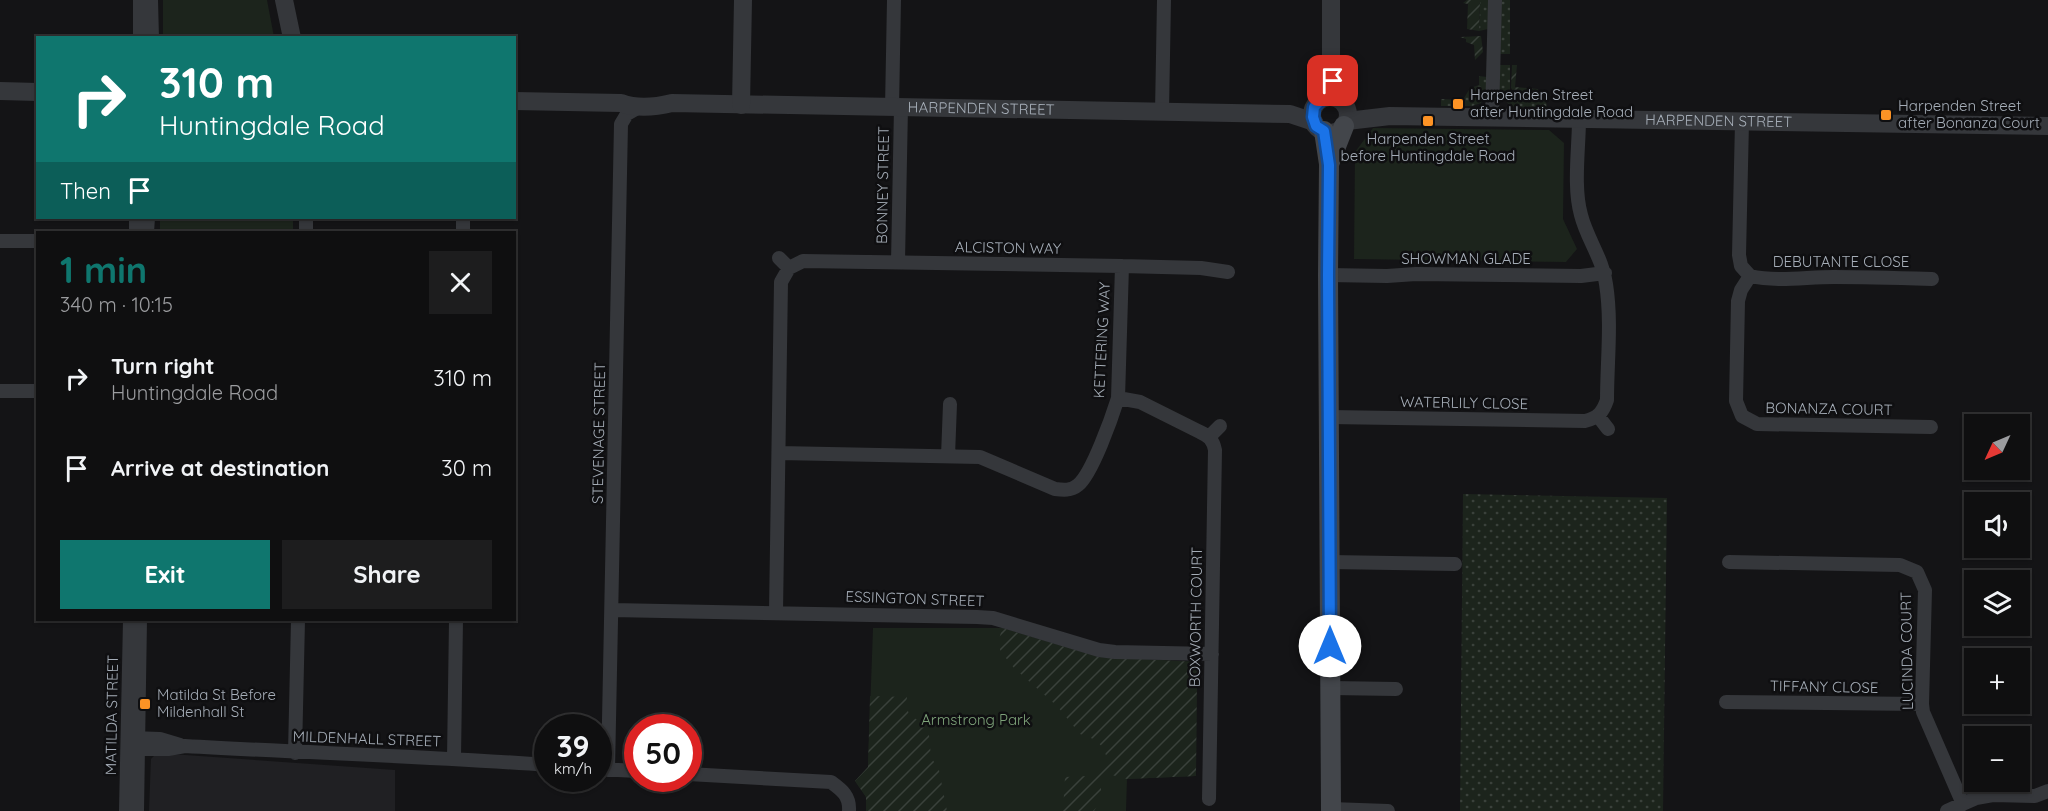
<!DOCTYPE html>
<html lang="en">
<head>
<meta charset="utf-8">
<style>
  :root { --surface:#0f0f10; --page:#1d1d1e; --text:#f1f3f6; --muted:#9b9c9f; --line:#2f2f30; --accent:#0f766e }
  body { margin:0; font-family:Quicksand,sans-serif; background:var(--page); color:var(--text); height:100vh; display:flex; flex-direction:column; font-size:22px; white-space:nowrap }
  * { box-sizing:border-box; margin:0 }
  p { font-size:20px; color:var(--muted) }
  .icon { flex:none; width:33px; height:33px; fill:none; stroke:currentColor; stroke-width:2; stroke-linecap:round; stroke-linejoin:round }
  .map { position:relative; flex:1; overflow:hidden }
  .sheet { position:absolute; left:36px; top:231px; width:480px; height:390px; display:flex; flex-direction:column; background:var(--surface); border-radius:0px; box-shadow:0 2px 4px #0004,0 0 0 2px var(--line) }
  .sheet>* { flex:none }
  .guide { position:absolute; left:36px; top:36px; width:480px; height:183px; border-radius:0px; box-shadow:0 2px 4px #0004,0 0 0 2px var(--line); background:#0f766e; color:#fff; overflow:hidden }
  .needle { width:39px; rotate:226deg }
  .fabs { position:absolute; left:1964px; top:414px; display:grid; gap:12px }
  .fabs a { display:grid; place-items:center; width:66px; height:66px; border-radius:0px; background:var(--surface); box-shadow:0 2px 4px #0004,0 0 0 2px var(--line); font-size:30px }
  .speed { position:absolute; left:534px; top:714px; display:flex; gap:12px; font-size:30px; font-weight:700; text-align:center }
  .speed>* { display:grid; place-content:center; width:78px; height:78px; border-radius:50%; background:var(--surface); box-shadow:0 2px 4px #0004,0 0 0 2px var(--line); line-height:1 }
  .speed small { font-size:15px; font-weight:400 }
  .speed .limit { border:9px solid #d22; background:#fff; color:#111 }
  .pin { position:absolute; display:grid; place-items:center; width:51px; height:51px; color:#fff; margin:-26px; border-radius:12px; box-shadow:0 3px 9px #0006 }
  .me { position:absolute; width:66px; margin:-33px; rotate:0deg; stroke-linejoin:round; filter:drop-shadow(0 0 4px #0008) }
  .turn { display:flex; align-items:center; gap:21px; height:126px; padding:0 24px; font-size:27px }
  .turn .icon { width:78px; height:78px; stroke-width:2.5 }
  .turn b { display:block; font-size:42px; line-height:51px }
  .then { display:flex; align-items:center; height:57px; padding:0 24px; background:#0003; gap:12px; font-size:22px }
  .round { display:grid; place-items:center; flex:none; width:63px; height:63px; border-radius:0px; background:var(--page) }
  .headline { display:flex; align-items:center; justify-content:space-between; height:102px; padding:0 24px }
  h1 { font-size:36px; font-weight:800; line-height:45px; color:var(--accent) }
  .cta { display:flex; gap:12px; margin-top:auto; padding:12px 24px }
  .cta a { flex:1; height:69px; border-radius:0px; background:var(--accent); color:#fff; font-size:24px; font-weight:800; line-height:69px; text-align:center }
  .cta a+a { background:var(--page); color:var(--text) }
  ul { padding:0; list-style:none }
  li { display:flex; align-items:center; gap:18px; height:90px; padding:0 24px }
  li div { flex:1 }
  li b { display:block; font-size:22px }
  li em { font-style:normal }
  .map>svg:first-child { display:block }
</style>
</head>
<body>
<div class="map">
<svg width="2048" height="811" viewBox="0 0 2048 811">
  <defs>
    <pattern id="grass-dots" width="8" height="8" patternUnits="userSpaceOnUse" patternTransform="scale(1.5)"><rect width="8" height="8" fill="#1c241c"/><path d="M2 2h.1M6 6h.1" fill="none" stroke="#3a413b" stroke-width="1.8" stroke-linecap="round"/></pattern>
    <pattern id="garden-furrows" width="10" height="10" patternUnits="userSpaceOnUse" patternTransform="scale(1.5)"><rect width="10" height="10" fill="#1c241c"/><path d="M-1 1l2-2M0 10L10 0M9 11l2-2" fill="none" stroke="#3a413b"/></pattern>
  </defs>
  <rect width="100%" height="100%" fill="#141416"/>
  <path fill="#202023" d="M157 753 395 770V811H149L151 759Z"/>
  <path fill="url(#grass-dots)" d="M1480 0H1489L1488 29 1479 31Z
    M1501 0H1510V54H1500Z
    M1500 65H1510V90L1520 100 1546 101 1547 108C1532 107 1503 114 1503 91H1499Z
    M1479 76 1487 77V92L1484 93 1481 103 1472 106H1441V99L1463 100 1470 88 1479 85Z
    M1463 494 1667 498 1663 811H1460Z"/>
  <path fill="#1c241c" d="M163 0H267L274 37H163Z
    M1373 128 1549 130 1564 143 1563 219 1577 249 1566 262 1354 259 1355 152Z
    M160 218H293V232L160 230Z
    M873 628H1002L1099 657 1197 662 1196 776 1127 779 1126 811H866V797L855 781 868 767Z"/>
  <path fill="url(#garden-furrows)" d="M1467 0H1480L1479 31 1467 29 1468 4 1463 3Z
    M1481 36 1483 52 1475 60 1474 45 1466 42V39L1460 37Z
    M1512 65H1517L1515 87 1538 89V99L1527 98V92H1518L1517 95 1511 88Z
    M1002 628 1099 657 1197 662 1196 776 1127 779 1108 774 1101 780V799L1094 811H1063L1065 777 1088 776C1093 768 1100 766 1107 759L1104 749 1096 740 1080 734 1057 706 1014 668 1001 652 998 644Z
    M870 696 907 697 906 705 909 714 920 722 929 735 931 757 939 770 947 811H866V797L855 781 868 767Z"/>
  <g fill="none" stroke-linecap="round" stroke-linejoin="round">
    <path stroke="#35373b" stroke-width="14" d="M140 0V38
      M151 0 152 38
      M892 108 894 0
      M1162 112 1164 0
      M1492 117 1495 0
      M1742 122 1739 255 1741 266 1750 276 1741 290 1738 301 1736 401 1742 416 1757 424 1931 427
      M136 232V218
      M147 232 148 218
      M306 232V218
      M463 232V218
      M0 241H38
      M779 258 789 268
      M898 262 901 107
      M1328 275 1387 276 1416 274 1581 276 1605 273
      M1750 276C1778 282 1805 277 1834 277 1866 277 1899 278 1932 279
      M0 391H38
      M1118 398 1140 402 1200 432C1209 436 1213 440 1215 450L1209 799
      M1598 416 1608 429
      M1329 417 1585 421C1598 418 1603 412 1607 400 1607 362 1612 322 1606 284 1603 259 1587 239 1581 215 1573 187 1579 148 1579 119
      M1209 437 1220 426
      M779 453 980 457 1055 489C1063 490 1071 491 1078 485 1092 474 1112 417 1118 398L1122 266
      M948 456 950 404
      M1330 562 1455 564
      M1729 562 1900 565 1917 572 1925 590 1922 704 1923 712 1963 804
      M612 610 977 617 993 618 1099 650 1115 652 1212 654
      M776 612 781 282 789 268 803 261 1122 266 1201 268 1228 272
      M1331 688 1396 689
      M1726 702 1922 704
      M131 738 160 739 180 745
      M128 749H168L185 746C306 753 427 756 548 765
      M295 753 298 620
      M454 758 456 620
      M598 769 638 771
      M608 770 621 124 627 114 641 106
      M688 774 831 782C842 790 850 796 849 811
      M1331 809 1388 811
      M126 811 130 620
      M137 811 140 620
      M1947 811 1976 798 1993 795 2035 796 2048 791"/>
    <g stroke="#35373b" stroke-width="18">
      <path d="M284 0 292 38"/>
      <path d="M1331 0V72L1337 98"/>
      <path d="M0 91 38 92"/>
      <circle cx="1330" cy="115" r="18"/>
      <path id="s1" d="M514 101 621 103C637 109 656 107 672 103L1290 114 1314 122"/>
      <path d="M741 105 743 0"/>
      <path id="s2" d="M1347 121 1390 116 2048 126"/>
    </g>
    <path stroke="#43464b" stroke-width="20" d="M1324 131 1329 164 1328 275 1331 811
      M1329 164 1344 126"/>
  </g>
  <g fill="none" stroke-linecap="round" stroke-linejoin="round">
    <g stroke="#114b97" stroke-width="15">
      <path id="route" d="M1330 646 1328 275 1329 165 1324 131 1316 126 1313 117 1314 107 1323 98 1331 72 1333 81"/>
    </g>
    <use href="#route" stroke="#1a73e8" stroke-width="10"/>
  </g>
  <g fill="#fd9325" stroke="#0f0f11" stroke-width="2">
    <rect x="1452" y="98" width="12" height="12" rx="3"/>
    <rect x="1880" y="109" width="12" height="12" rx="3"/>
    <rect x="1422" y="115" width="12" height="12" rx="3"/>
    <rect x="139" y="698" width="12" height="12" rx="3"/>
  </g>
  <g text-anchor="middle" stroke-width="5" stroke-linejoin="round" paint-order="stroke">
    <g font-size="15" fill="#a5adb7" stroke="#0f0f11" text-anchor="start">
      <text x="1470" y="100">Harpenden Street<tspan x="1470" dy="17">after Huntingdale Road</tspan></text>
      <text x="1898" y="111">Harpenden Street<tspan x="1898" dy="17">after Bonanza Court</tspan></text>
      <text x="1428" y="144" text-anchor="middle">Harpenden Street<tspan x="1428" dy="17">before Huntingdale Road</tspan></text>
      <text x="157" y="700">Matilda St Before<tspan x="157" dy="17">Mildenhall St</tspan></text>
    </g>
    <g font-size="15" fill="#a5adb7" stroke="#0f0f11">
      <text dy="5" stroke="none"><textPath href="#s1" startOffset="468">HARPENDEN STREET</textPath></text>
      <text dy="5" stroke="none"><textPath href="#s2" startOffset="372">HARPENDEN STREET</textPath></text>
      <text transform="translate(883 185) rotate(-89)" y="5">BONNEY STREET</text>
      <text transform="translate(1008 248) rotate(1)" y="5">ALCISTON WAY</text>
      <text x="1466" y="264">SHOWMAN GLADE</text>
      <text x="1841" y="267">DEBUTANTE CLOSE</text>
      <text transform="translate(1102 340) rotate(-87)" y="5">KETTERING WAY</text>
      <text transform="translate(1464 403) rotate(1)" y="5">WATERLILY CLOSE</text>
      <text transform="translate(1829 409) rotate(1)" y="5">BONANZA COURT</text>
      <text transform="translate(599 433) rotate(-89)" y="5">STEVENAGE STREET</text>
      <text transform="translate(915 599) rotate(2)" y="5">ESSINGTON STREET</text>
      <text transform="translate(1196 617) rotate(-89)" y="5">BOXWORTH COURT</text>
      <text transform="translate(1907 651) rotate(-91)" y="5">LUCINDA COURT</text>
      <text transform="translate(1824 687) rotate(1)" y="5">TIFFANY CLOSE</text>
      <text transform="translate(112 715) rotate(-89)" y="5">MATILDA STREET</text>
      <text transform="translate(367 739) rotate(2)" y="5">MILDENHALL STREET</text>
    </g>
    <g font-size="15" fill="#7ea37a" stroke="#0f0f11">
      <text x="976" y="725">Armstrong Park</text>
    </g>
  </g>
</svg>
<div class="fabs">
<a><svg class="needle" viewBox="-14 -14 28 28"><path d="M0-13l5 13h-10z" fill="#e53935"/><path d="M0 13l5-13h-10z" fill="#9b9c9f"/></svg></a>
<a><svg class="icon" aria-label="sound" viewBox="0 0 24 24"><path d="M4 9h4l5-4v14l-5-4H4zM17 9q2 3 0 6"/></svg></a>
<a><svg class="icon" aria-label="layers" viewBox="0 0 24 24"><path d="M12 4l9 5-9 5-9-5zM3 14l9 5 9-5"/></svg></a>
<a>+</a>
<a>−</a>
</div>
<div class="speed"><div>39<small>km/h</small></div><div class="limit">50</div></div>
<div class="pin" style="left:1333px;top:81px;background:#d93025"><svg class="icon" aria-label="arrive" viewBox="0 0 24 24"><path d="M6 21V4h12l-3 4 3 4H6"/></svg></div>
<svg class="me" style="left:1330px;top:646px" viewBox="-20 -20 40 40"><circle r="19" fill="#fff"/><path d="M0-13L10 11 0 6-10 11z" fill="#1a73e8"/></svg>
<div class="guide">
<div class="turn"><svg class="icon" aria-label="right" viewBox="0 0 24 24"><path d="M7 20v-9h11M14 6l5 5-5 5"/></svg><div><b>310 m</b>Huntingdale Road</div></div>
<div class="then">Then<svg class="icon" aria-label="arrive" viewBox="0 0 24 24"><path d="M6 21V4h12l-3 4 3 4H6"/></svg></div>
</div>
<section class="sheet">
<div class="headline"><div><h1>1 min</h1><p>340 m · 10:15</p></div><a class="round"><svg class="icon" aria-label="close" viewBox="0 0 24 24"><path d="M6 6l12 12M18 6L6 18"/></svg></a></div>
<ul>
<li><svg class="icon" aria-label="right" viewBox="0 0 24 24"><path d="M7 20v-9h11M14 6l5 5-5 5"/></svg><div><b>Turn right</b><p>Huntingdale Road</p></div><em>310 m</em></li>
<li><svg class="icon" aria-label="arrive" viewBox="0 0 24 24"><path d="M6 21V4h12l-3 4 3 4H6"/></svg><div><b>Arrive at destination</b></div><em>30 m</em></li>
</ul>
<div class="cta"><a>Exit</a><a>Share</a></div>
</section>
</div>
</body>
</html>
